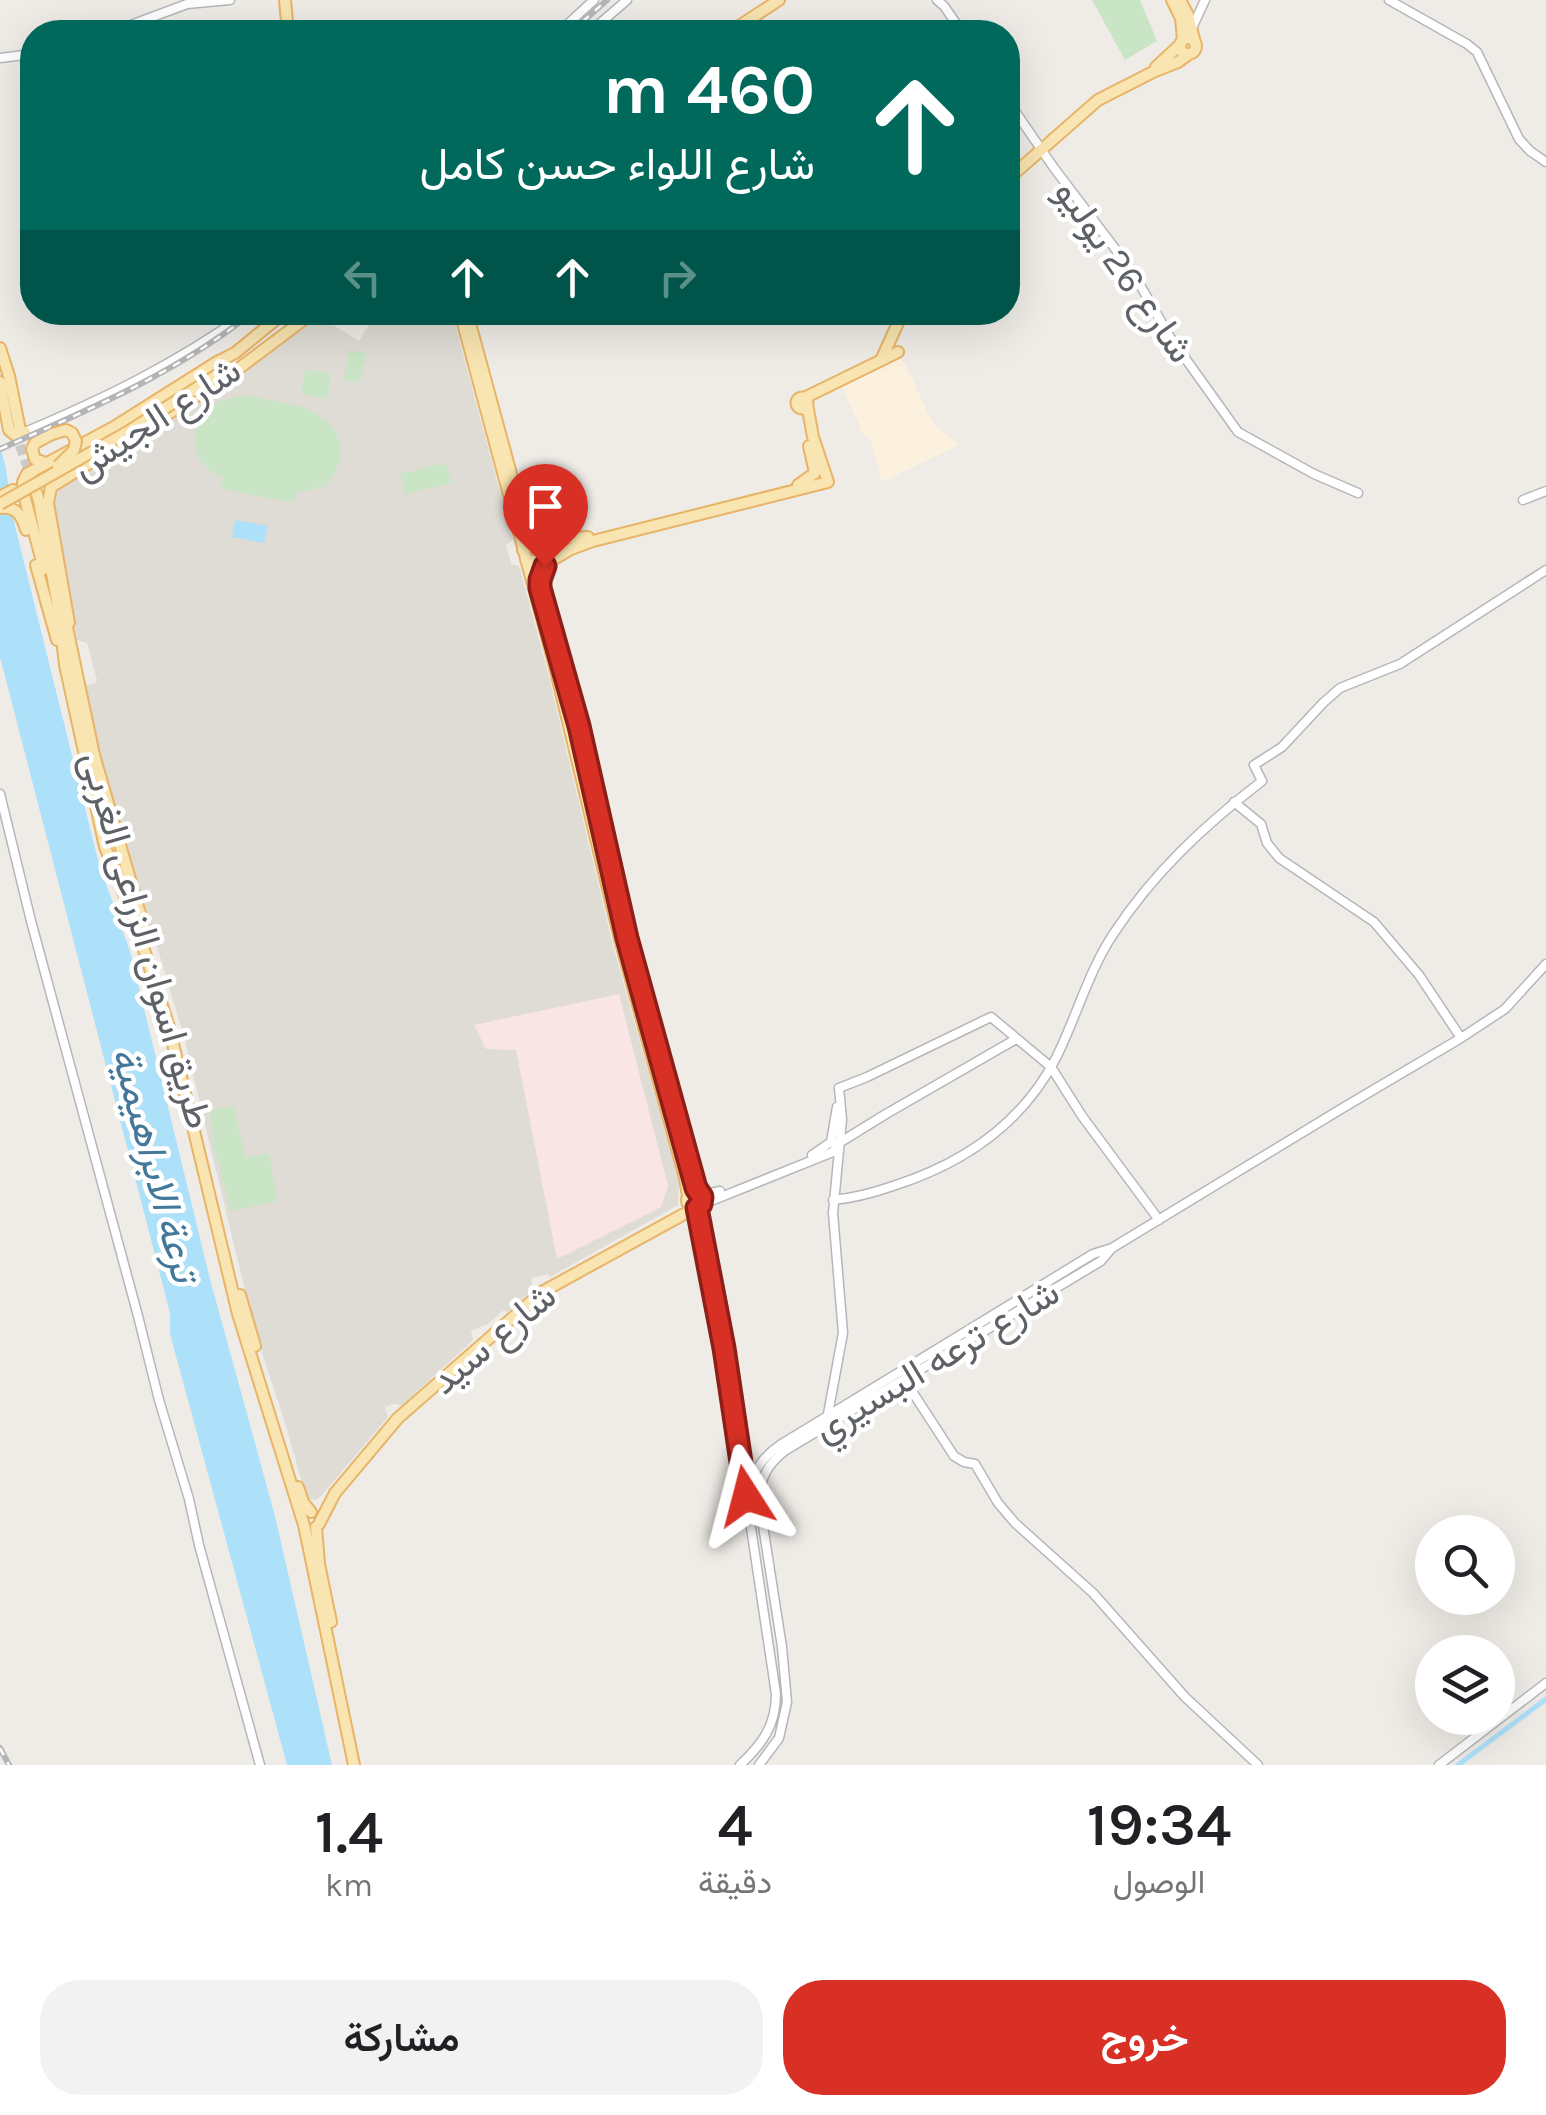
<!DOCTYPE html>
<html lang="ar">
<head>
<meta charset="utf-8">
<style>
  :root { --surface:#fff; --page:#f2f2f2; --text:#202124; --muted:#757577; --accent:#d93025 }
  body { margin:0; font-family:Karla,Vazirmatn,sans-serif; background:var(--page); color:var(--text); direction:rtl; height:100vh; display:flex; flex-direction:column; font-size:38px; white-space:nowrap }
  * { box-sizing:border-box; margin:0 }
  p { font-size:32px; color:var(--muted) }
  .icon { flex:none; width:55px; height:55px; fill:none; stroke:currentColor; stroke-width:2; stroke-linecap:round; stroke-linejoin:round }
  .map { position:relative; height:1765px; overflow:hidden; direction:ltr }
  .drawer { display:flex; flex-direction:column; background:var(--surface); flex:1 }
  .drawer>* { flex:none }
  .banner { position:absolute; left:20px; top:20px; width:1000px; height:305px; border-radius:40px; box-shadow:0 10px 40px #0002; direction:rtl; background:#00695c; color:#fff; overflow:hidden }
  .tools { position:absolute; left:1415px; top:1515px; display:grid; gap:20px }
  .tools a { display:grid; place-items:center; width:100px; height:100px; border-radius:50%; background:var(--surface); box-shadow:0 10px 40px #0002; font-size:50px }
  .pin { position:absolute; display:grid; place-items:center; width:85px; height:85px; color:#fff; margin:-102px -42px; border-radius:50% 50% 50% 0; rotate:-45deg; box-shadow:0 0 10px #0007 }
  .pin .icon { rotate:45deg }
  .me { position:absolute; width:110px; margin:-55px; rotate:351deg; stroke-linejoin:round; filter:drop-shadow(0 0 8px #0008) }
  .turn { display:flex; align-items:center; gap:35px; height:210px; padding:0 40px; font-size:45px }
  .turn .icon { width:130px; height:130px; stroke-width:2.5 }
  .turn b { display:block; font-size:70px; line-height:85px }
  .lanes { display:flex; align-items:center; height:95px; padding:0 40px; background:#0003; justify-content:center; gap:50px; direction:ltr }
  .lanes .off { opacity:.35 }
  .eta { display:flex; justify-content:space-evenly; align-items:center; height:170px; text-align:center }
  .eta b { font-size:60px; font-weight:600; line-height:70px }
  .action { display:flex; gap:20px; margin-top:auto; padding:20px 40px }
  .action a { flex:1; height:115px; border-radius:40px; background:var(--accent); color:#fff; font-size:40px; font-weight:600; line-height:115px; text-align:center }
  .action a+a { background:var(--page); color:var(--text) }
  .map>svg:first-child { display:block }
</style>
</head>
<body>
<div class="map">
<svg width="1546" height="1765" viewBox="0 0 1546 1765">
  <rect width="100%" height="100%" fill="#efece7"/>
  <path fill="#fcf1df" d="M898 352 912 377 928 414 936 426 959 445 882 482 870 439 859 431 860 427 839 381Z"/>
  <path fill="#dfdbd5" d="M376 313H452L513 540 506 545 511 564 519 566 546 665 613 946 677 1174 679 1183 678 1205 550 1277 548 1274 531 1278 532 1290 507 1312 504 1310 488 1324 471 1331 473 1340 402 1405 393 1404 385 1407 388 1417 321 1496 316 1500 309 1499 306 1496 285 1423 254 1328 184 1037 96 741 85 686 94 684 97 680 87 643 77 640 50 502 53 491 223 386 320 317 359 341Z"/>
  <path fill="#fae5e6" d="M619 994 668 1186 661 1207 557 1259 516 1050 486 1049 474 1025Z"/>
  <path fill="#c9e5c5" d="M1092 0H1140L1157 41 1125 60Z
    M349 350 366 353 360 382 344 380Z
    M305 369 331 374 327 399 301 394Z
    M246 395 308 408V410C344 423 351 461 323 488L320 486 314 490 297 491 294 503 221 489 223 477C193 468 186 431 208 409 219 399 234 398 246 395Z
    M446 463 451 483 405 494 400 474Z
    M234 1106 245 1157 269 1154 277 1201 230 1211C226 1186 218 1165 212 1140L214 1137 209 1110Z"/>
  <path fill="#ade1f9" d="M0 447 5 464 15 526 99 864 130 951 210 1279 275 1516 332 1765H287L170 1334V1313L0 657Z
    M235 520 268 526 264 543 232 537Z"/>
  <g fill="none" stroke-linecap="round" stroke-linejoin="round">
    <path stroke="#ade1f9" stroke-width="5" d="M1458 1765 1546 1699"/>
    <path stroke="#cbcac7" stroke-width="10" stroke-dasharray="10 5" stroke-linecap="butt" d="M15 431 31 477"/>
    <g stroke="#b4b7ba" stroke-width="11">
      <path id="minor" d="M937 0 944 6 962 32
        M1389 0 1467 44 1477 52 1519 139 1530 151 1546 162
        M1192 28 1205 0
        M112 32 187 4 230 0
        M559 32 594 0
        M590 32 627 0
        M0 58 32 54
        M1008 101 1054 168 1132 271 1170 337 1238 432 1314 474 1358 493
        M25 432C103 399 178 363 248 312
        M1523 500 1546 491
        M0 794 31 921 138 1316 159 1400 189 1499 199 1545 260 1765
        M1234 802 1261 824 1267 843 1279 858 1374 922 1419 975 1461 1038
        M839 1088 867 1077 991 1017 1051 1067 1082 1116 1159 1220
        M831 1142 837 1107
        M812 1155 831 1142 839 1143
        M701 1195 720 1191
        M833 1200C854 1198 873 1193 893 1186 962 1164 1022 1124 1056 1058 1076 1018 1089 970 1114 933 1154 872 1205 825 1262 781L1254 765 1282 747 1323 703 1340 688 1400 664 1546 570
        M701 1205 833 1152 839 1143 886 1114 1016 1039
        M697 1208 724 1348 776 1694C776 1726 762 1744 740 1765
        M904 1379 954 1456 964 1462 975 1464 998 1503 1015 1523 1093 1593 1185 1697 1258 1765
        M828 1414 843 1333 833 1213 842 1119 839 1088
        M746 1496C752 1474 761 1458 780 1445L1093 1254 1112 1248 1341 1109 1461 1038 1505 1009 1546 964
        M759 1765 779 1738 787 1702 782 1647 759 1500C760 1478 768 1463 786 1450L1101 1261 1112 1248
        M1439 1765 1546 1683"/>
    </g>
    <g stroke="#e8b467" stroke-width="14">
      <path id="major" d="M285 0 288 32
        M1172 0 1181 18 1183 40
        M1180 0 1188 15 1195 43
        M730 32 779 0
        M1180 46a8 8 0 1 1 16 0a8 8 0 1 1-16 0Z
        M1156 67 1181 44
        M1008 179 1098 100 1155 71 1178 62 1189 54
        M460 312 554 663 620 939 685 1178 688 1196
        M467 312 523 518 532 534 545 538
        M0 348 9 376 20 430
        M882 358 903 312
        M0 382 9 430 15 435 25 432
        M796.5 403a5.5 5.5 0 1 1 11 0a5.5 5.5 0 1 1-11 0Z
        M804 398 898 352
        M45 463 35 459 32 449 35 443 52 434
        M32 479 39 501 59 612 65 665 105 847 134 919 169 1027 238 1314 303 1522
        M798 485 815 473 809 446
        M0 497 13 490
        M0 508C16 506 22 515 26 530
        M523 550 541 540 588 537
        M526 560 549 562 571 549 593 541 828 482 813 437 807 404
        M36 565 57 640
        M44 569 23 491V482L27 474 114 427 217 362 235 353 285 312
        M543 596 540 580 549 562
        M65 618 94 755 145 931
        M549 618 579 726 627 937 697 1192
        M69 623 48 503 51 487 230 375 314 312
        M687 1200a8 8 0 1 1 16 0a8 8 0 1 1-16 0Z
        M240 1295 255 1346
        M298 1487 303 1502 311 1512
        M319 1524 335 1493 398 1418 542 1292 695 1208
        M304 1525 354 1765
        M316 1527 319 1564 331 1622"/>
    </g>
    <use href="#minor" stroke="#fff" stroke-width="8"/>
    <use href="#major" stroke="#f9e5b1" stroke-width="10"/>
    <g stroke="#b4b5b6" stroke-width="6">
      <path id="rail" d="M571 32 607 0
        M0 449C88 410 177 373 253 312
        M0 1748 9 1765"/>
    </g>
    <use href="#rail" stroke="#fff" stroke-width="2.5" stroke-dasharray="8" stroke-linecap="butt"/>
    <g stroke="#e8b467" stroke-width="14" stroke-linecap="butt">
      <path id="major-bridge" d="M52 434 66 430 72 433 76 441 74 450 58 466
        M0 504 129 431 222 372"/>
    </g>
    <use href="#major-bridge" stroke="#f9e5b1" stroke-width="10"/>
  </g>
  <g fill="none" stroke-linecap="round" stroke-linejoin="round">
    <g stroke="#8d1f18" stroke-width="25">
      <path id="route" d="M545 566 540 580V588L579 726 627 938 696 1188 702 1197 701 1204 697 1208 724 1348 746 1496"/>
    </g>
    <use href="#route" stroke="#d93025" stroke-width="18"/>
  </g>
  <g text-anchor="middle" stroke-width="9" stroke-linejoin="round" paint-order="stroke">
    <g font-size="38" fill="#5e6266" stroke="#fff">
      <text transform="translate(1125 271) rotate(55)" y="13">شارع 26 يوليو</text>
      <text transform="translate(156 418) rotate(-33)" y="13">شارع الجيش</text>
      <text transform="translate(147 940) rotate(74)" y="13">طريق اسوان الزراعى الغربى</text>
      <text transform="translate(493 1338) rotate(-40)" y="13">شارع سيد</text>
      <text transform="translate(936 1360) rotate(-31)" y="13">شارع ترعه البسيري</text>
    </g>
    <g font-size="40" font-style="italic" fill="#43789a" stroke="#fff">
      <text transform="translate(156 1164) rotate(75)" y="14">ترعة الابراهيمية</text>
    </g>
  </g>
</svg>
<div class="tools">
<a><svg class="icon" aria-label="search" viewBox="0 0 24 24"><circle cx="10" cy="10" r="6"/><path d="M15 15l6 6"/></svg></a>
<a><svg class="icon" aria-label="layers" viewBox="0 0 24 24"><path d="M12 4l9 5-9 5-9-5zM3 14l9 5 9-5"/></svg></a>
</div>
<div class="pin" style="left:545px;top:566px;background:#d93025"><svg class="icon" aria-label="arrive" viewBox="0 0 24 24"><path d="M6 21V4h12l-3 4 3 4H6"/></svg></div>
<svg class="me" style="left:746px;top:1496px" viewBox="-20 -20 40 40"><path d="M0-17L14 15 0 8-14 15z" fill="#d93025" stroke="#fff" stroke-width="4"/></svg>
<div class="banner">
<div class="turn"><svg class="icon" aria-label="ahead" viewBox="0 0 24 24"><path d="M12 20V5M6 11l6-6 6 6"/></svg><div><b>460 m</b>شارع اللواء حسن كامل</div></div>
<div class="lanes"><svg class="icon off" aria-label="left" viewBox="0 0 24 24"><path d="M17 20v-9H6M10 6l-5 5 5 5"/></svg><svg class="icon" aria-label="ahead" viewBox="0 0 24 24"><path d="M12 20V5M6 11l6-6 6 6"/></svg><svg class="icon" aria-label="ahead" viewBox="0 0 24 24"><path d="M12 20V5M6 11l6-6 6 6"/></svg><svg class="icon off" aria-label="right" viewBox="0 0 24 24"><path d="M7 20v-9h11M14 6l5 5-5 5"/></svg></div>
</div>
</div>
<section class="drawer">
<div class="eta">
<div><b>19:34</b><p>الوصول</p></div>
<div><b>4</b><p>دقيقة</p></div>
<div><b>1.4</b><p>km</p></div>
</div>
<div class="action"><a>خروج</a><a>مشاركة</a></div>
</section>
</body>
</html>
